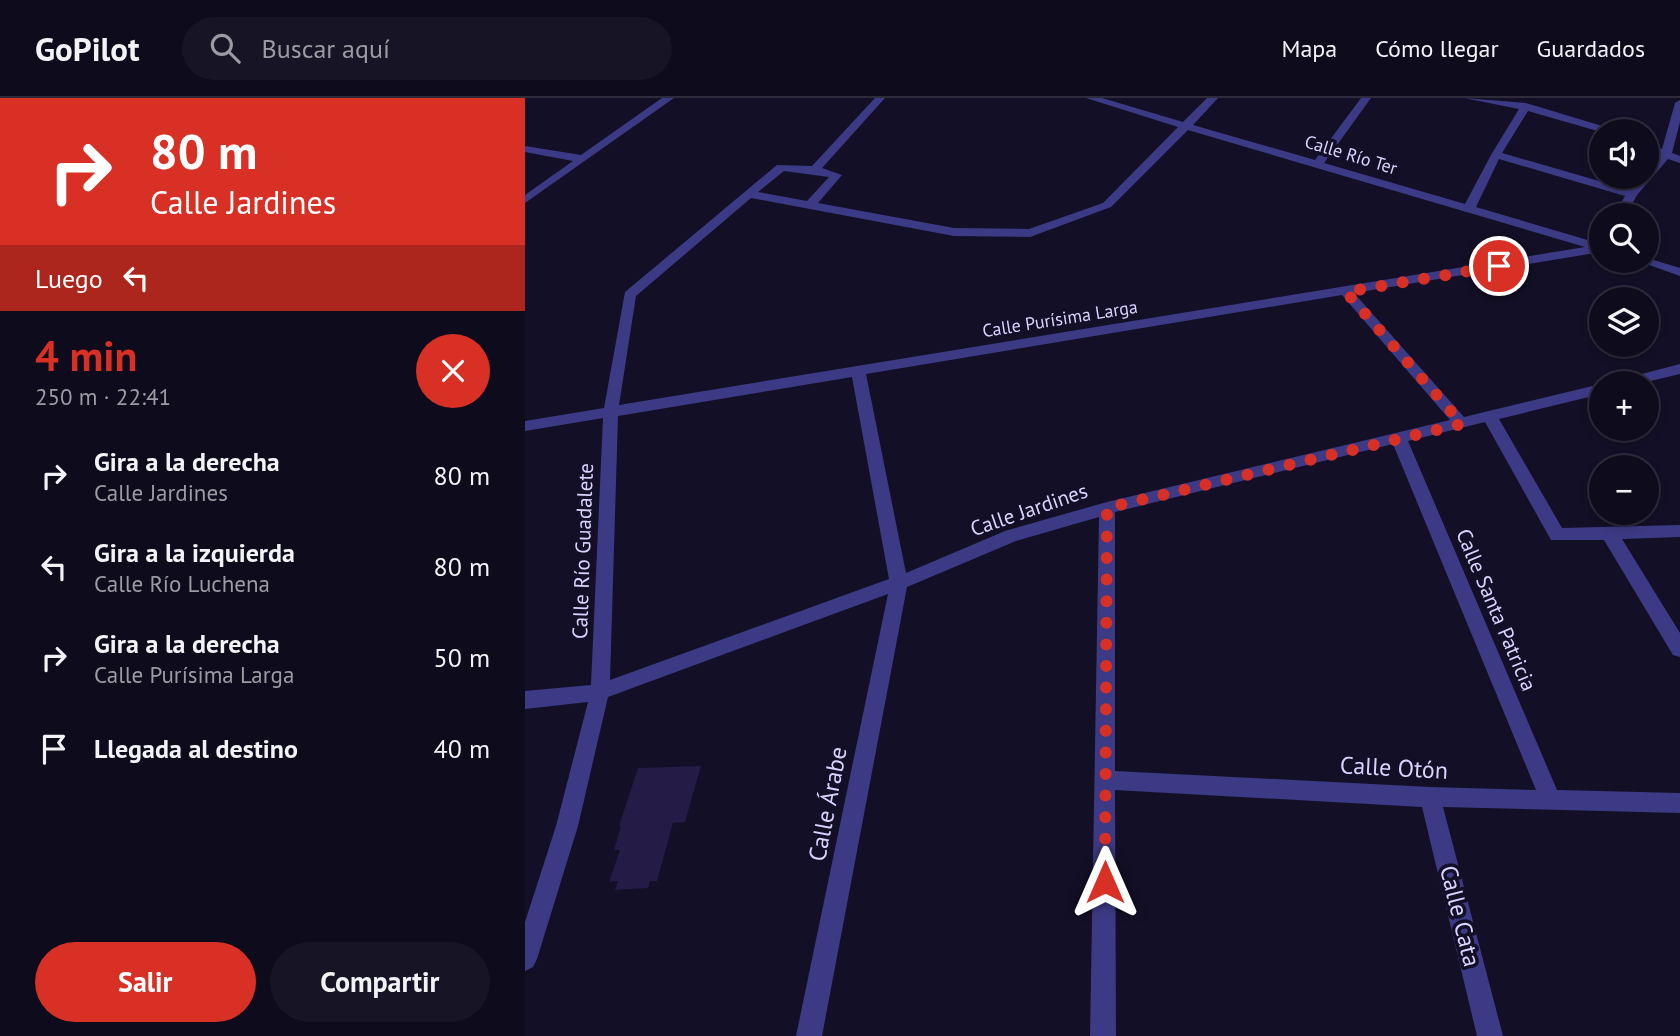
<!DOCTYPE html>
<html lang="es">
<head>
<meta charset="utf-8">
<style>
  :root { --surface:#0e0b1c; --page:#171425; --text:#f1f3f6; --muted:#9b9ba3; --line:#2e2b3b; --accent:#d93025 }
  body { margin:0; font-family:"PT Sans",sans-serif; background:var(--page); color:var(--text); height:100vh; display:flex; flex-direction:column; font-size:26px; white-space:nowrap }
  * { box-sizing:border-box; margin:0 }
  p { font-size:23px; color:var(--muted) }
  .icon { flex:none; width:38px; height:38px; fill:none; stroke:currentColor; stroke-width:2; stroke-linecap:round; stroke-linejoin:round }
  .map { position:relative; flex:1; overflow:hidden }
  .details { display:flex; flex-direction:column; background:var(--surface); width:525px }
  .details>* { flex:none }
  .banner { background:#d93025; color:#fff; overflow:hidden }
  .controls { position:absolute; left:1064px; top:21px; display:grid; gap:14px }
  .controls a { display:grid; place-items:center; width:70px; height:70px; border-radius:50%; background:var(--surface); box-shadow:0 4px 10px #0003,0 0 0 2px var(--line); font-size:35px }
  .pin { position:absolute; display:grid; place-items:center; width:60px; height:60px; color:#fff; margin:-30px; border:4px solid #fff; border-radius:50%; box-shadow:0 2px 7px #0007 }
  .me { position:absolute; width:77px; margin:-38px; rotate:0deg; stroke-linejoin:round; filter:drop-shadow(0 0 5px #0008) }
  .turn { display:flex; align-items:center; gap:24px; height:147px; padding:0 35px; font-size:32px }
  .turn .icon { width:91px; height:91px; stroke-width:2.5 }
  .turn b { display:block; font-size:49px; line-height:60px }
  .then { display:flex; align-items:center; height:66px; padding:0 35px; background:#0003; gap:14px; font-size:26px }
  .round { display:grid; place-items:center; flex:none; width:74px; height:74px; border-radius:37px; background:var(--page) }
  .overview { display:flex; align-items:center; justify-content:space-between; height:119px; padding:0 35px }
  h1 { font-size:42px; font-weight:700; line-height:52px; color:var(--accent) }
  .cta { display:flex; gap:14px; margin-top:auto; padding:14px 35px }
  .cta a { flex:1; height:80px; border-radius:42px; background:var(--accent); color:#fff; font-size:28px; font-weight:700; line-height:80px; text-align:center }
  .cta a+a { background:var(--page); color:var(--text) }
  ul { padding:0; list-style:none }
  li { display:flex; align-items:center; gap:21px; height:91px; padding:0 35px }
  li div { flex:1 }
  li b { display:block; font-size:26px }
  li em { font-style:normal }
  header { display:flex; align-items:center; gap:42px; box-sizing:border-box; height:98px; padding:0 35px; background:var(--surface); border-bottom:2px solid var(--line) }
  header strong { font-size:33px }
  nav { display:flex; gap:38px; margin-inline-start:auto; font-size:24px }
  .search { width:490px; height:63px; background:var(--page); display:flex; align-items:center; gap:18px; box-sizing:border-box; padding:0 24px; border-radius:38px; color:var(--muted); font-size:26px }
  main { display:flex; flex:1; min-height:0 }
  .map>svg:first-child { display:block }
</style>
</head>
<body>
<header>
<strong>GoPilot</strong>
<div class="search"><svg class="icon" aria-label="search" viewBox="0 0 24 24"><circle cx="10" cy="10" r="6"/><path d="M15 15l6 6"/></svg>Buscar aquí</div>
<nav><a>Mapa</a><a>Cómo llegar</a><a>Guardados</a></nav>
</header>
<main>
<section class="details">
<div class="banner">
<div class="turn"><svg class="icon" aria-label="right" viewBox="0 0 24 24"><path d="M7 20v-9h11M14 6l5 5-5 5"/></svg><div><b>80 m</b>Calle Jardines</div></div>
<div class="then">Luego<svg class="icon" aria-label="left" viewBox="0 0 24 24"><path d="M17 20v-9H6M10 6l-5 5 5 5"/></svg></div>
</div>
<div class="overview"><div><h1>4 min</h1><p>250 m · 22:41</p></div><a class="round" style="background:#d93025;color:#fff"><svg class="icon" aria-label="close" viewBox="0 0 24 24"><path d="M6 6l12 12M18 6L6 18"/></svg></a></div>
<ul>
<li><svg class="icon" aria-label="right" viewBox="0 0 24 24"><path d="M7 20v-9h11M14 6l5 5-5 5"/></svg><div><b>Gira a la derecha</b><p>Calle Jardines</p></div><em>80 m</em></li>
<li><svg class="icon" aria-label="left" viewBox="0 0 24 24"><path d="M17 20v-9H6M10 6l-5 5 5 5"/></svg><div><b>Gira a la izquierda</b><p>Calle Río Luchena</p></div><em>80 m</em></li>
<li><svg class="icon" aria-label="right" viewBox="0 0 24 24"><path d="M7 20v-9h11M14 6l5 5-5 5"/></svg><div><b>Gira a la derecha</b><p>Calle Purísima Larga</p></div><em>50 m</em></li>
<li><svg class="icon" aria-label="arrive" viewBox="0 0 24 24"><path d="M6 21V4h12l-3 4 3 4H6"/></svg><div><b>Llegada al destino</b></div><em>40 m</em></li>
</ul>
<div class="cta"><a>Salir</a><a>Compartir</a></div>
</section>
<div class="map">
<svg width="1155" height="938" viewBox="0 0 1155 938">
  <rect width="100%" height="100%" fill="#130f26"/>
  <path fill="#241b47" d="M176 668 160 724 148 725 132 783H125L123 790 90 792 93 783 84 784 95 752H89L96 728H94L113 670Z"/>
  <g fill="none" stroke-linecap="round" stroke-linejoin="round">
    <path fill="#3d3a85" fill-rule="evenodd" d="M137 0H149L0 105V97L48 63 0 54V48L56 57Z
      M350 0H360L297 70 317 77 293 105 429 130 504 131 578 105 653 29 561 0H577L658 24 682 0H693L668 27 790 62 836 0H846L799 65 940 106 966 57 994 11 939 0 1001 5 1087 31 1088 33 1076 34 1003 13 977 55 1105 92 1116 79H1122V72L1134 58 1122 53V46L1137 51 1150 5 1155 2V24L1147 55 1155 58V65L1143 61 1112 97 1101 117H1089L1100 98 974 61 951 109 1076 146V154L829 195 939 319 1076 286V296L974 321 1037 430 1155 427V439L1097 441 1155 535V559L1148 557 1079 442H1026L960 324 883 343 1032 692 1155 695V715L918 709 978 938H952L897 709 590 692 591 938H565L574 419 491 443 382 489 297 938H271L363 496 83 599 53 728 12 861 8 869 0 873V824L31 728 63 604 0 611V593L66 587 78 320 0 333V323L79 310 100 194 252 67 287 68ZM663 32 1060 149 94 307 111 198 226 100 429 138 505 139 586 109ZM259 73 304 79 282 103 233 94ZM817 197 925 322 582 404 480 433 381 475 341 276ZM327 279 364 481 85 582 93 318ZM868 346 1011 692 905 689 590 673V414Z
      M1122 160 1155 170V178L1113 163H1122Z
      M1155 266V276L1117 285H1092L1094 282Z"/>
  </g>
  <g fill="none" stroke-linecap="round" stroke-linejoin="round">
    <path stroke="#d93025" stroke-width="12" stroke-dasharray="0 21.6" d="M580 784 582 410 937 326 821 194 974 168"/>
  </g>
  <g text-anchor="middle" stroke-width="7" stroke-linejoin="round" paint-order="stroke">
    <g font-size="18" fill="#d9d4ff" stroke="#130f26">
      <text transform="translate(826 57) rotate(17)" y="6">Calle Río Ter</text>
      <text transform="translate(535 221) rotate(-9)" y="6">Calle Purísima Larga</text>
    </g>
    <g font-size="21" fill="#d9d4ff" stroke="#130f26">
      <text transform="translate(504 412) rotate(-19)" y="7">Calle Jardines</text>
      <text transform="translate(58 453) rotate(-88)" y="7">Calle Río Guadalete</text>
      <text transform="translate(971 512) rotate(67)" y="7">Calle Santa Patricia</text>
    </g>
    <g font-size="24" fill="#d9d4ff" stroke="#130f26">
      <text transform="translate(869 670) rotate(3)" y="8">Calle Otón</text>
      <text transform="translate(303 706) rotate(-79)" y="8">Calle Árabe</text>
      <text transform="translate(935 818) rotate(76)" y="8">Calle Cata</text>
    </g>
  </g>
</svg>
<div class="controls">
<a><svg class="icon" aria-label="sound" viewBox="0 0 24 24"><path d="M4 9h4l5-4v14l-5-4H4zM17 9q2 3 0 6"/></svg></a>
<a><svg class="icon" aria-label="search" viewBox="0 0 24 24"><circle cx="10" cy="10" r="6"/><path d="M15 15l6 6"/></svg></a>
<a><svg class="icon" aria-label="layers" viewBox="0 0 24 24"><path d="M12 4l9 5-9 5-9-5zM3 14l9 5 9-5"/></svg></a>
<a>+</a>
<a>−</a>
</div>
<div class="pin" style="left:974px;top:168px;background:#d93025"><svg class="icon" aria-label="arrive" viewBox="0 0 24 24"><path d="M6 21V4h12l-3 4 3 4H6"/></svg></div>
<svg class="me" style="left:580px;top:784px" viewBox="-20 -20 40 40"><path d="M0-17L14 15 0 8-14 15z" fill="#d93025" stroke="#fff" stroke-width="4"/></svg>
</div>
</main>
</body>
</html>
